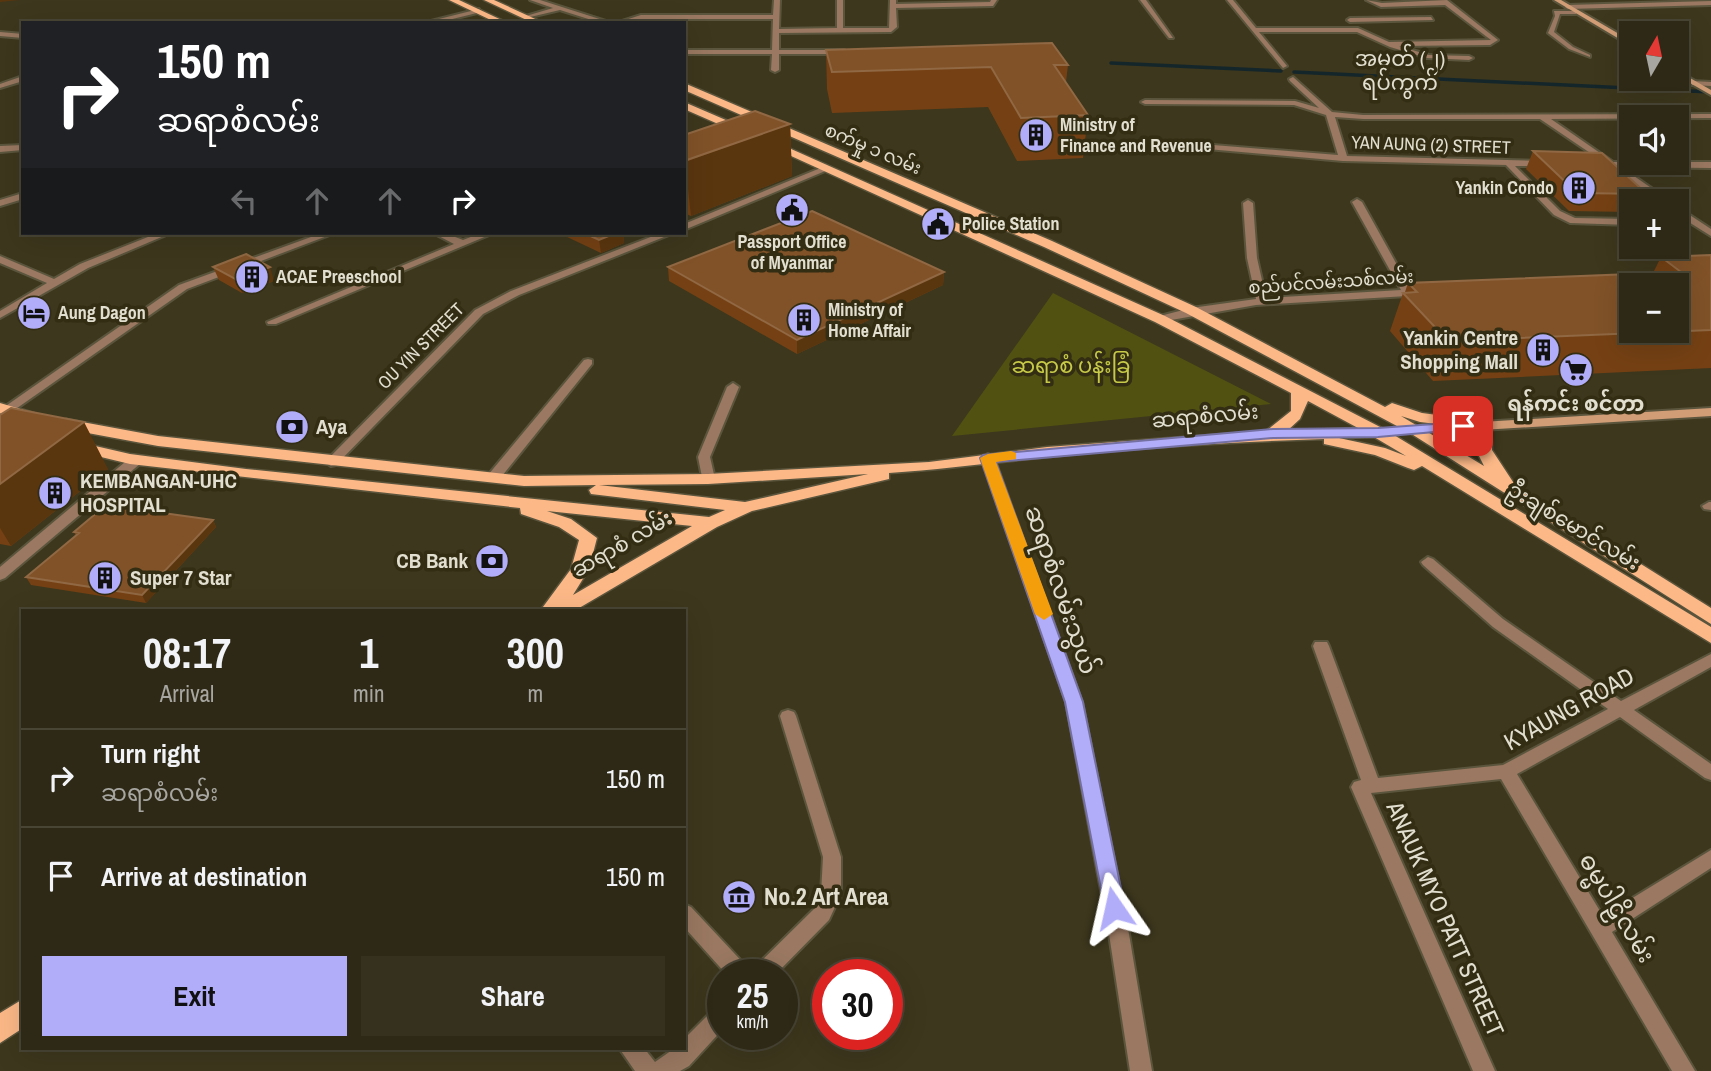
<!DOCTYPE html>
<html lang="en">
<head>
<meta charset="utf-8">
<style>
  :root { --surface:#2e2916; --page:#36311f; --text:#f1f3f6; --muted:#a7a6a1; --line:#494535; --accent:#b2adf9 }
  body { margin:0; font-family:"Archivo Narrow","Noto Sans Myanmar",sans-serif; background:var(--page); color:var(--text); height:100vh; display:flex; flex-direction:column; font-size:26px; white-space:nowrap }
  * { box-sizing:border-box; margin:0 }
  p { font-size:23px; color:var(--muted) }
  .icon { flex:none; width:38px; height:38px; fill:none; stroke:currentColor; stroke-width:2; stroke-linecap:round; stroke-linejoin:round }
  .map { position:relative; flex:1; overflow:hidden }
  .side { position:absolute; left:21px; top:609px; width:665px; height:441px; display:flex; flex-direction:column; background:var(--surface); border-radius:0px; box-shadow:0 7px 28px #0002,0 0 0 2px var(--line) }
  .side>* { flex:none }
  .hud { position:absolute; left:21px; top:21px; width:665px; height:214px; border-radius:0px; box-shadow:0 7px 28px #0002,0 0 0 2px var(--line); background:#202124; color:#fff; overflow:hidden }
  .needle { width:46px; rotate:9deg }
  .tools { position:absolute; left:1619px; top:21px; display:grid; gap:14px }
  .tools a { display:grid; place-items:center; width:70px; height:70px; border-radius:0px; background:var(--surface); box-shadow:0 7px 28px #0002,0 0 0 2px var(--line); font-size:35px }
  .speed { position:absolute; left:707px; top:959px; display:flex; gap:14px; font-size:35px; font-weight:700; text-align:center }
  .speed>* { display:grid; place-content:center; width:91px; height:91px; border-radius:50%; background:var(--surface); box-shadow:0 7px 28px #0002,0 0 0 2px var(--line); line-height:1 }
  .speed small { font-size:18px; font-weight:400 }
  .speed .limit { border:10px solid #d22; background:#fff; color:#111 }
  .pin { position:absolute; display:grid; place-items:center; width:60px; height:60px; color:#fff; margin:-30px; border-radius:14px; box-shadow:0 4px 10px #0006 }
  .me { position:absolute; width:77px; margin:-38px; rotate:349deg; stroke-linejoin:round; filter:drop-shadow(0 0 5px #0008) }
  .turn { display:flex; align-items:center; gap:24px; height:147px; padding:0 21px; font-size:32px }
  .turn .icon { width:91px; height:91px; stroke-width:2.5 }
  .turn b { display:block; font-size:49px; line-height:60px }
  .lanes { display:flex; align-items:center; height:66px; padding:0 21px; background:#0003; justify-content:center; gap:35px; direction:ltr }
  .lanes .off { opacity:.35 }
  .eta { display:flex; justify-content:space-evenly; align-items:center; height:119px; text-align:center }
  .eta b { font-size:42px; font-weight:800; line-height:49px }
  .button { display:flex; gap:14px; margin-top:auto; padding:14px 21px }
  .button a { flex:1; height:80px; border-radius:0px; background:var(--accent); color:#111; font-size:28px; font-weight:800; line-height:80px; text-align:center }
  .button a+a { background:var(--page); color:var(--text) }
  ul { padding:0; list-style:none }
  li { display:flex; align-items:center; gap:21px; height:98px; padding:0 21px; border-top:2px solid var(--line) }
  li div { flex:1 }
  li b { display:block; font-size:26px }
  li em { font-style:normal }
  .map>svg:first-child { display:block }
</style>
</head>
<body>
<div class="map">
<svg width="1711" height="1071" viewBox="0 0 1711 1071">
  <rect width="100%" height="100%" fill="#3d371d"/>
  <path fill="#515212" d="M1053 293 1271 404 952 436Z"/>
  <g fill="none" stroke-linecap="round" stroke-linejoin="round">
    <path stroke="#15262a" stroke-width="3.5" d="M1111 63 1281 71
      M1294 72 1711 92"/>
    <g stroke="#5b553d" stroke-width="4">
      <path id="street" d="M530 0H540L612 23H601L560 10 526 18V16L553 8Z
        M774 0H780L779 29 837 28V0H843V28H889L890 0H896V4L990 2 991 0H997L993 6 896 8 897 27 891 32 779 33V50H844L847 52 844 54H779V70L775 72 771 70 772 54H684V50H772L773 19H641L616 23 641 15H773Z
        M1140 0H1146L1173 38H1169Z
        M1227 0H1233L1256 28H1358L1389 42 1491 40 1445 5 1381 7 1366 0 1382 3 1447 0 1498 40 1490 45 1399 46 1429 55 1469 56 1473 58 1469 60 1427 58 1390 47 1357 32H1259L1287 66 1283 68Z
        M1711 1V5L1568 9 1565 7 1568 5Z
        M479 9 481 12 436 23H423Z
        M1554 11H1578L1576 14H1560L1554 32 1573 47 1590 55V57L1569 49 1548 33 1555 16Z
        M1431 17 1433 20 1350 22 1347 20 1350 18Z
        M0 32 23 34V38L0 36Z
        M23 76V81L0 88V84Z
        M1293 77 1332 112 1363 115 1711 114V118L1551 119 1613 162H1711V168L1621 167 1670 201H1659L1609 167 1593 166V162L1602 161 1540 119H1363L1335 117 1347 156 1545 161 1548 162V166H1515L1560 211 1575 218 1631 219V225L1570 223 1554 215 1506 165 1343 161 1151 144 1147 142 1151 140 1338 155 1326 115 1294 105 1145 104 1141 102 1145 100 1295 101 1319 108 1290 81 1289 79Z
        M1692 81 1711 82V86L1692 85Z
        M23 145V150L0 152V146Z
        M823 167 830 169 684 230V224Z
        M23 193V199L0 206V200Z
        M1357 199 1362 202 1411 290 1424 291V295L1256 305 1160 322 1155 319 1156 317 1191 308 1256 299 1247 258 1243 203 1248 200 1253 203 1257 258 1266 298 1401 290 1352 202Z
        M1676 206 1711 229V236L1676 214Z
        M158 233H171L88 268 0 318V311L47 283 0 263V256L54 279 80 264Z
        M322 233H335L187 289 0 420V410L179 285Z
        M433 233H445L463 240 481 233H494L276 324H268L267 322 454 244Z
        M661 233H674L519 295 483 314 336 465 331 466 325 462 475 310 511 291Z
        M588 359 592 360V364L498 481H488L486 478 488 475 584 360Z
        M733 383 739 387 710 457 715 479 708 483 703 482 698 457 727 387Z
        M988 454 994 458 1082 702 1129 934 1152 1071H1130L1109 934 1066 702 982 458Z
        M136 456 142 460 141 463 5 578 0 580V567L131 457Z
        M1709 502H1711V510L1704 509 1702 506Z
        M1428 557 1433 559 1503 619 1621 701 1711 654V667L1634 710 1711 764V780L1705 778 1620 717 1517 774 1603 916 1711 850V868L1612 932 1695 1071H1672L1501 779 1371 793 1495 1071H1473L1351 787 1354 782 1361 780 1313 646 1315 642H1327L1329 646 1378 778 1503 765 1608 709 1493 627 1423 565 1421 562Z
        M788 710 794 712 796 716 841 857V894L829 920 775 975H727L684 927V904L691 907 748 968 751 975 754 968 815 908 821 894 823 857 780 716 782 712Z
        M723 1004V1029L689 1066 680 1071H635L619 1048H644L655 1062 675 1048H684V1039L716 1007Z"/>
    </g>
    <g stroke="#5b553d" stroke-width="4">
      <path id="secondary" d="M1554 0H1561L1631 41V46Z
        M1676 70 1711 90V95L1676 75Z
        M1711 408V416L1416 434 1410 430 1416 426Z"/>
    </g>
    <g stroke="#5b553d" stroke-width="3">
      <path id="primary" d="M449 0H459L508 23H497Z
        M484 0H494L544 23H533Z
        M684 83 1052 241 1196 307 1385 407 1392 403 1422 413 1491 422 1492 450 1515 485 1711 608V624L1410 433 1186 313 1044 247 684 90ZM1401 416 1420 422 1477 429 1476 450 1484 466Z
        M684 102 749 130 750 132 741 134 684 109Z
        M771 140 1165 316 1384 429 1711 627V643L1422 466 1414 470 1408 468 1375 455 1324 444V439C1232 442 1140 447 1048 457 995 462 942 470 889 473V479L752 511 717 527 574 611H540L571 569 579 540 559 527 521 514 520 508 130 464 72 450 70 447 78 442 130 454 246 469 709 517 725 510 591 494 589 490 596 485 524 486 158 446 66 429 58 424 66 419 158 436 524 476 708 474 929 462 1047 447 1266 431 1291 411V393L1155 322 767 145 766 143ZM1308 401 1358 428 1287 431 1300 419ZM1374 437 1406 456 1385 448 1339 438ZM868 474 745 502 599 485 708 484ZM547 511 692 526 573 595 589 569 597 538 571 519Z
        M0 403 34 413 37 416 29 421 0 413Z
        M23 999V1028L0 1043V1013Z"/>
    </g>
    <use href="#street" fill="#9a7861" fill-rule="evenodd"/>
    <use href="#secondary" fill="#d19d77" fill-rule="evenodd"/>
    <use href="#primary" fill="#fcb887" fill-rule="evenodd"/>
  </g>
  <path fill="#754114" d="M826 50 1068 65 1066 82 1088 115 1083 158 1017 161 988 107 832 113 827 89Z
    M790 124 792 176 691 216 684 213V135Z
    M1533 151 1647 194 1644 201H1631V212L1569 211 1526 169Z
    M565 233H623L624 243 601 253 565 236Z
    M1711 255V368L1433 381 1390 331 1403 293 1405 292 1408 283 1653 273 1661 257Z
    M213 267 274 281 242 293 219 280Z
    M668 267 944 272 943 285 797 354 669 281Z
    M0 415 108 469 11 546 0 544Z
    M213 520 216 527 146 603 31 585 26 577 76 536 74 532Z"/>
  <path fill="#5a360f" d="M0 0H19L0 2Z
    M790 124 792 176 691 216 685 162Z
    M616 233H623L624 243 601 253 599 240Z
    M270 267 274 281 242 293 237 280Z
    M944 272 943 285 797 354V340Z
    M84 422 108 469 11 546 0 528V484Z
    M213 520 216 527 146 603 142 595Z"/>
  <path fill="#815228" stroke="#906843" stroke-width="2" fill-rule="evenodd" d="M1052 43 1068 65H1054L1088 115 1021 118 991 67 832 72 826 50Z
    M755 111 790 124 684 161V135Z
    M1533 151 1602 153 1647 194 1577 193Z
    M812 211 944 272 797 340 668 267Z
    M584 233H616L599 240Z
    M246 254 270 267 237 280 213 267Z
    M1711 255V330L1448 341 1403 293 1417 292 1408 283 1681 272 1661 257ZM1631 285H1676V331H1631Z
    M11 408 84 422 0 484V415Z
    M106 505 213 520 142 595 26 577 79 533 74 532Z"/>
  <path fill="#b2adf9" stroke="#7470a2" stroke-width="2" d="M1463 422 1468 423V429L1378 437 1273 438 996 462 1083 702 1125 908 1122 915 1114 918 1106 915 1065 702 980 458 983 455 1273 429 1378 428Z"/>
  <path fill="#f59e0b" d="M1011 451 1016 453V459L996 462 1053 614 1044 620 1035 614 980 458 988 454Z"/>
  <defs>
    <g id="building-disc" transform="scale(1.75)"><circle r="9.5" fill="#b2adf9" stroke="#322d13"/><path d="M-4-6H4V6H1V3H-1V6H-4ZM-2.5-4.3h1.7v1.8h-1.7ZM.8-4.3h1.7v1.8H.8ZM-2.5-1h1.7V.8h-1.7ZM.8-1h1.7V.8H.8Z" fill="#111"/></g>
    <g id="civic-disc" transform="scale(1.75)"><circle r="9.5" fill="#b2adf9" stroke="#322d13"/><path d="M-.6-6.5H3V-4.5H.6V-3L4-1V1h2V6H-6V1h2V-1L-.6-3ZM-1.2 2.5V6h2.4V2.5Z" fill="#111"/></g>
    <g id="hotel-disc" transform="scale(1.75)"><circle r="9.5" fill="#b2adf9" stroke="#322d13"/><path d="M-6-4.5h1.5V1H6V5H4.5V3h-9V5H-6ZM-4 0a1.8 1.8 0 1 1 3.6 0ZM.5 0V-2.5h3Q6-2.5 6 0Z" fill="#111"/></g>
    <g id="supermarket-disc" transform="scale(1.75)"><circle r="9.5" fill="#b2adf9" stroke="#322d13"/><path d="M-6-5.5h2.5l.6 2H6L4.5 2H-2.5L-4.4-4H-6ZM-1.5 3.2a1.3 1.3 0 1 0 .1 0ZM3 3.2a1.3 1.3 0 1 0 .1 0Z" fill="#111"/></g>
    <g id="bank-disc" transform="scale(1.75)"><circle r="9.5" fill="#b2adf9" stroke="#322d13"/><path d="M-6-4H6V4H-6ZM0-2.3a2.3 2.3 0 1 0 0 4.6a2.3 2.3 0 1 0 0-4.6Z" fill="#111"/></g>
    <g id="museum-disc" transform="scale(1.75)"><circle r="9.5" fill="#b2adf9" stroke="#322d13"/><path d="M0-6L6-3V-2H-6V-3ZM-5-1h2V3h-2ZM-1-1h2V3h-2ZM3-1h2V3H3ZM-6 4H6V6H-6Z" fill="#111"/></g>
  </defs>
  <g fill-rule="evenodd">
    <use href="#building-disc" x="1036" y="135"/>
    <use href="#building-disc" x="1579" y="188"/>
    <use href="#civic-disc" x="792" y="210"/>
    <use href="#civic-disc" x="938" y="224"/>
    <use href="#building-disc" x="252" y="277"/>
    <use href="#hotel-disc" x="34" y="313"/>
    <use href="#building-disc" x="804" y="320"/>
    <use href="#building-disc" x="1543" y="350"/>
    <use href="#supermarket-disc" x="1576" y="370"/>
    <use href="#bank-disc" x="292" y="427"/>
    <use href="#building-disc" x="55" y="493"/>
    <use href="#bank-disc" x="492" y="561"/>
    <use href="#building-disc" x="105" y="578"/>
    <use href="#museum-disc" x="739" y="897"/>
  </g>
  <g text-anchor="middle" stroke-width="7" stroke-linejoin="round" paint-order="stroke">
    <g font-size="18" font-weight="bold" fill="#e2dfd0" stroke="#322d13" text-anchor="start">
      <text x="1060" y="131">Ministry of<tspan x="1060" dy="21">Finance and Revenue</tspan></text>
      <text x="1554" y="194" text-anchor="end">Yankin Condo</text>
      <text x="962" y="230">Police Station</text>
      <text x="792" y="248" text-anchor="middle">Passport Office<tspan x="792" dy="21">of Myanmar</tspan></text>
      <text x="276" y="283">ACAE Preeschool</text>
      <text x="828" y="316">Ministry of<tspan x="828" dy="21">Home Affair</tspan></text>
      <text x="58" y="319">Aung Dagon</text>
    </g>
    <g font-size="18" fill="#e2dfd0" stroke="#322d13">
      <text transform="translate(1431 145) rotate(2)" y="6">YAN AUNG (2) STREET</text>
      <text transform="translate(873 149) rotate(23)" y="6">စက်မှု ၁ လမ်း</text>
      <text transform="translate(1331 282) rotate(-4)" y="6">စည်ပင်လမ်းသစ်လမ်း</text>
      <text transform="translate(421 346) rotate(-45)" y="6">OU YIN STREET</text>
    </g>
    <g font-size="21" fill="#e2dfd0" stroke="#322d13">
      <text x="1400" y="66">အမှတ် (၂)<tspan x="1400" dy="24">ရပ်ကွက်</tspan></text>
    </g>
    <g font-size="21" font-weight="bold" fill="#e2dfd0" stroke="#322d13" text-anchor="start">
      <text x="1518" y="345" text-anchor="end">Yankin Centre<tspan x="1518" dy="24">Shopping Mall</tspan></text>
      <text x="1576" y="411" text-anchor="middle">ရန်ကင်း စင်တာ</text>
      <text x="316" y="434">Aya</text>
      <text x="80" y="488">KEMBANGAN-UHC<tspan x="80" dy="24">HOSPITAL</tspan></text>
      <text x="468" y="568" text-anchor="end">CB Bank</text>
      <text x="130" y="585">Super 7 Star</text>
    </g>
    <g font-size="21" fill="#c7ca48" stroke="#322d13">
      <text x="1071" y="373">ဆရာစံ ပန်းခြံ</text>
    </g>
    <g font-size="21" fill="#e2dfd0" stroke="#322d13">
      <text transform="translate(1205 416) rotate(-5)" y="7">ဆရာစံလမ်း</text>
      <text transform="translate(1574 526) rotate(31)" y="7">ဦးချစ်မောင်လမ်း</text>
      <text transform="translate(622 544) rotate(-30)" y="7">ဆရာစံ လမ်း</text>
    </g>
    <g font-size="24" fill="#e2dfd0" stroke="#322d13">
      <text transform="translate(1061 590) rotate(71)" y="8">ဆရာစံလမ်းသွယ်</text>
      <text transform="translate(1569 709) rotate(-29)" y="8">KYAUNG ROAD</text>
      <text transform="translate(1617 908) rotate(59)" y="8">ဓမ္မပါဠိလမ်း</text>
      <text transform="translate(1445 919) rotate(66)" y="8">ANAUK MYO PATT STREET</text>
    </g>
    <g font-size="24" font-weight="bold" fill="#e2dfd0" stroke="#322d13" text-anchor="start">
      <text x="764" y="905">No.2 Art Area</text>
    </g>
  </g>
</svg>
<div class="tools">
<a><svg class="needle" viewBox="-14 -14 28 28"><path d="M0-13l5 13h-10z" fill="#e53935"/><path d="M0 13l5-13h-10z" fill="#a7a6a1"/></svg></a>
<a><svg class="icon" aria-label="sound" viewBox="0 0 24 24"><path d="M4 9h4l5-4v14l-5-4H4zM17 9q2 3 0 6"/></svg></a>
<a>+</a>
<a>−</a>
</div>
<div class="speed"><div>25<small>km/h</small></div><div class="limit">30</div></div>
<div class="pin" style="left:1463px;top:426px;background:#d93025"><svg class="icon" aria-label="arrive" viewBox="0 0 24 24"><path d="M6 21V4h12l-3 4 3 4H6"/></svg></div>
<svg class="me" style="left:1114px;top:908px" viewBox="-20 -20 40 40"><path d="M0-17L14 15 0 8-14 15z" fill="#b2adf9" stroke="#fff" stroke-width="4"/></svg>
<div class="hud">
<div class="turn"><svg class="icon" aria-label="right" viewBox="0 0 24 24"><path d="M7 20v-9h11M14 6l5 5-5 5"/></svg><div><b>150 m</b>ဆရာစံလမ်း</div></div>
<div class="lanes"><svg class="icon off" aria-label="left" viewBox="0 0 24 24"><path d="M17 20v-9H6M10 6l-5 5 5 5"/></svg><svg class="icon off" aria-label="ahead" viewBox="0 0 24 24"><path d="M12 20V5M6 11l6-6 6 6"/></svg><svg class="icon off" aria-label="ahead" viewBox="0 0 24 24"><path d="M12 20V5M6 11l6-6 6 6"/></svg><svg class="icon" aria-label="right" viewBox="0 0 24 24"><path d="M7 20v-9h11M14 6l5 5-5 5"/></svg></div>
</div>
<section class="side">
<div class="eta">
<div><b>08:17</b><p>Arrival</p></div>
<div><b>1</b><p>min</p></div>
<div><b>300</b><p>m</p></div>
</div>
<ul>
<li><svg class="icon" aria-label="right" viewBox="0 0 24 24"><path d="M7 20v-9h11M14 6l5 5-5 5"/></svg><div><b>Turn right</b><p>ဆရာစံလမ်း</p></div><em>150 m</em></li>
<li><svg class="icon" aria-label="arrive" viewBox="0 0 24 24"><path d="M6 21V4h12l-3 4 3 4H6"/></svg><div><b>Arrive at destination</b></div><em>150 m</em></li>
</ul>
<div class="button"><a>Exit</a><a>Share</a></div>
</section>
</div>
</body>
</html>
